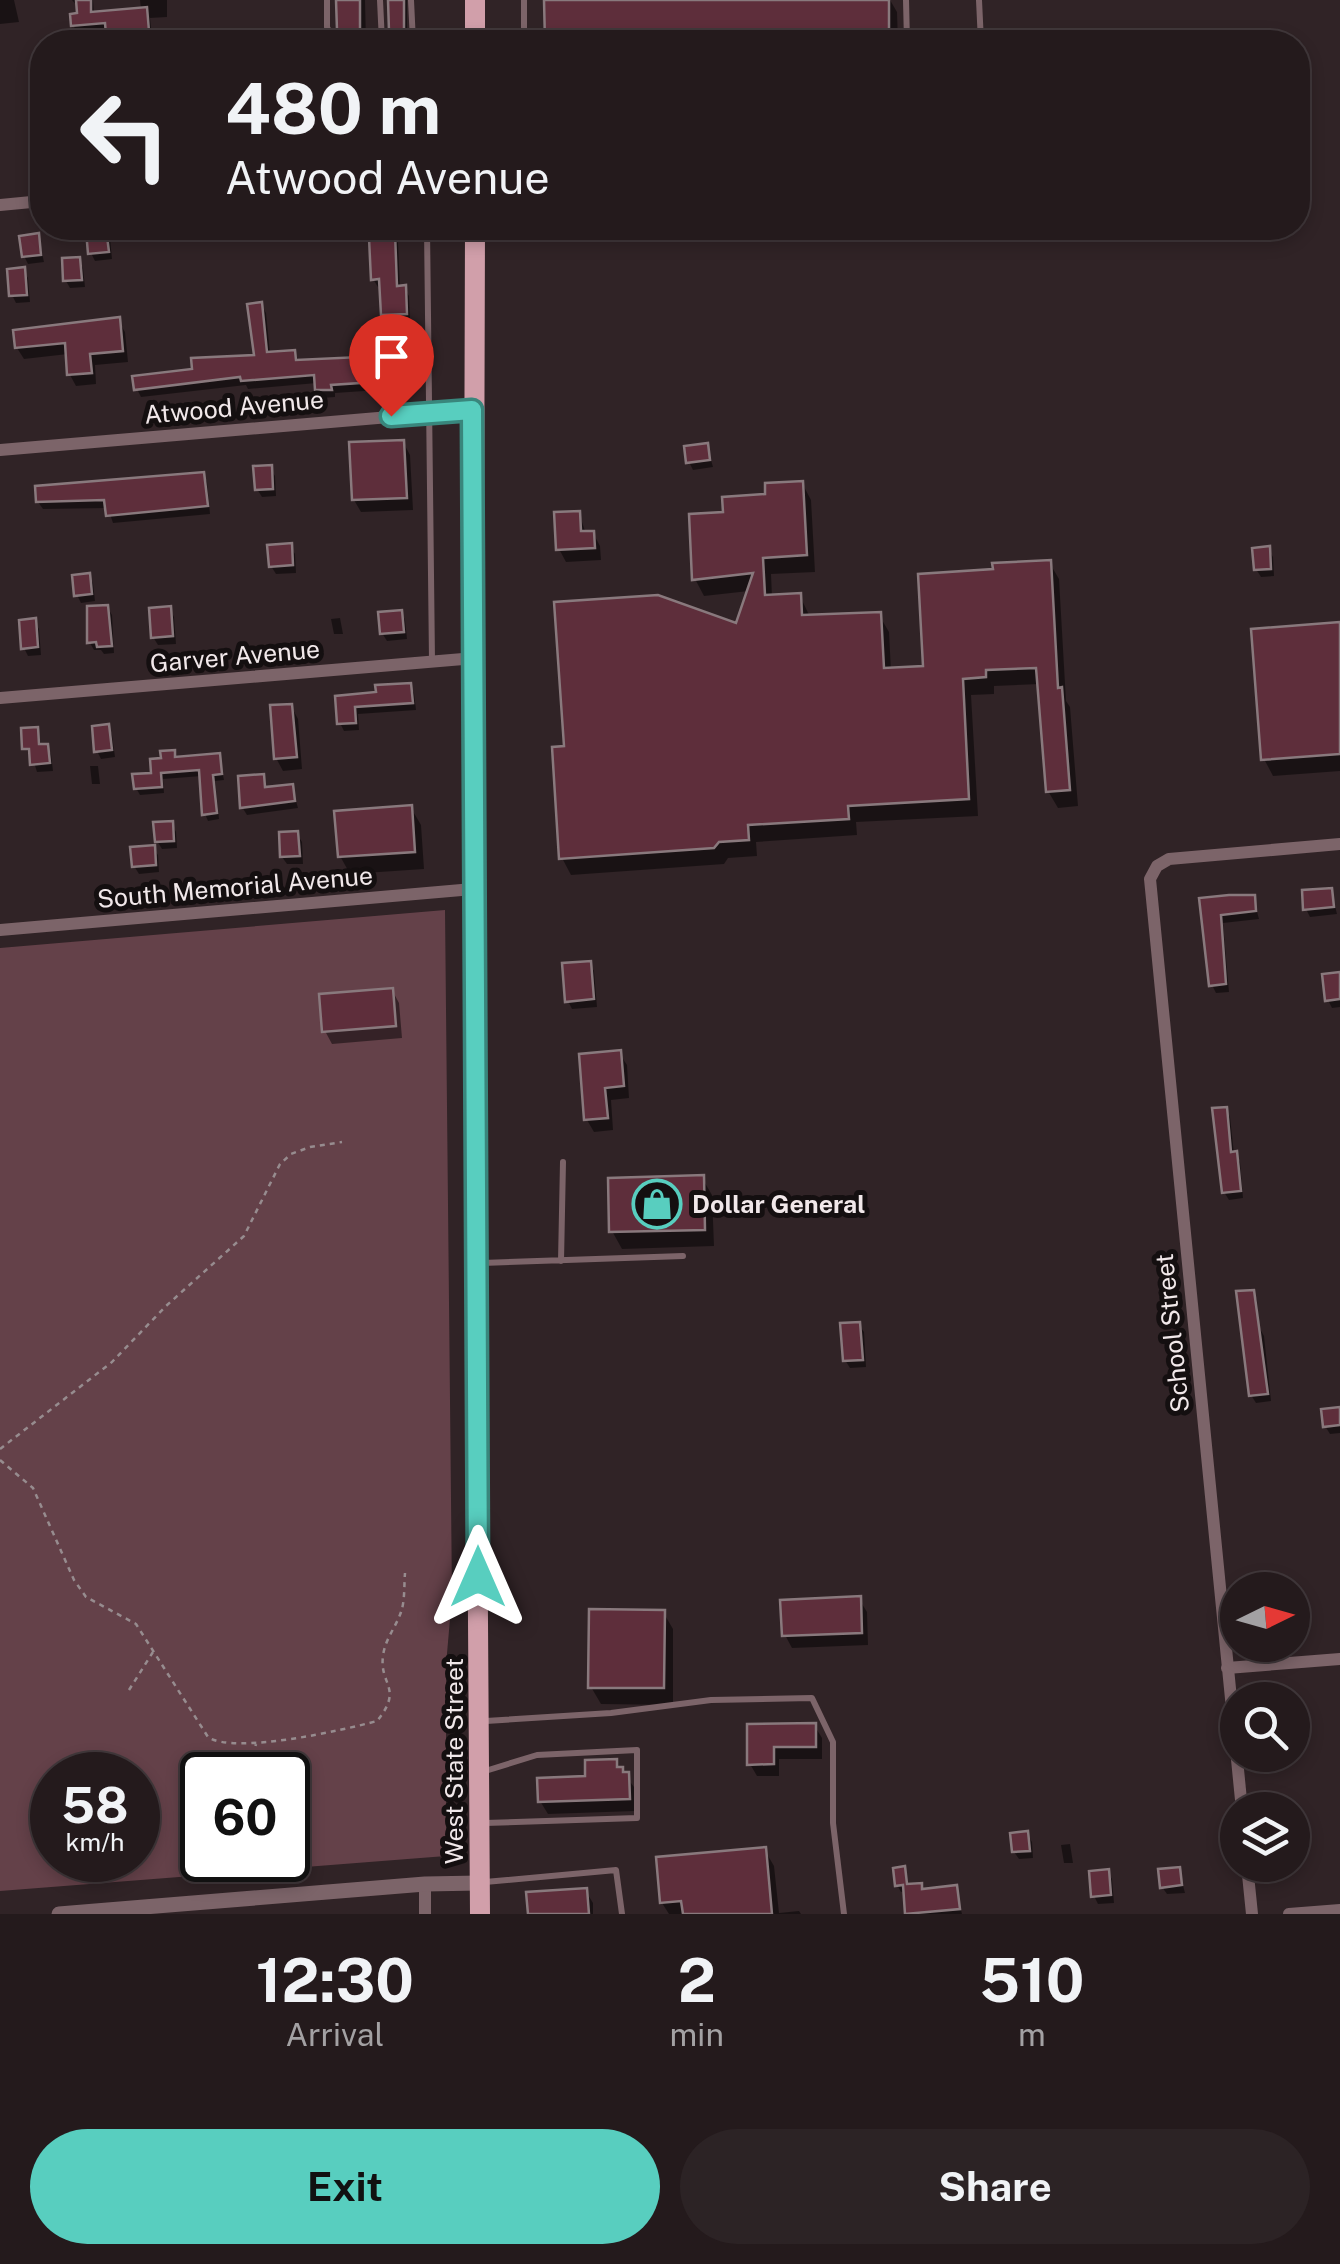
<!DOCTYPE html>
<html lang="en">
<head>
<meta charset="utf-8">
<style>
  :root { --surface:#241a1c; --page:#2c2325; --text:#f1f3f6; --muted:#a3a1a3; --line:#41383b; --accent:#58cebf }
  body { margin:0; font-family:"Public Sans",sans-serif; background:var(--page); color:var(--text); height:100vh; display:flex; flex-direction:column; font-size:38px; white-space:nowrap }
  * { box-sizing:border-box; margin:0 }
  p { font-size:32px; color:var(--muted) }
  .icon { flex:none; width:55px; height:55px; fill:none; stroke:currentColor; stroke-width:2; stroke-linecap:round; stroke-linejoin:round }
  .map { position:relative; height:1914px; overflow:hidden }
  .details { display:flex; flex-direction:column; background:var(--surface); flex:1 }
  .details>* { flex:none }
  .guide { position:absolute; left:30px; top:30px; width:1280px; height:210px; border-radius:40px; box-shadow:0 5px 15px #0003,0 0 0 2px var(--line); background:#241a1c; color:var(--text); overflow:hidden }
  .needle { width:65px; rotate:85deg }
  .buttons { position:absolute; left:1220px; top:1572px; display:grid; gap:20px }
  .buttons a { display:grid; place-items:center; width:90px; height:90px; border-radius:50%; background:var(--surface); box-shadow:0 5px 15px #0003,0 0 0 2px var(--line); font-size:50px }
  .speed { position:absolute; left:30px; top:1752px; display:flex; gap:20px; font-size:50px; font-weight:700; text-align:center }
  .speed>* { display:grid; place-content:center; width:130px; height:130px; border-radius:50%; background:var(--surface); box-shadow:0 5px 15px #0003,0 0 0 2px var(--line); line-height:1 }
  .speed small { font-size:25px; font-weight:400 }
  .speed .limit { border:5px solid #111; border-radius:15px; background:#fff; color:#111 }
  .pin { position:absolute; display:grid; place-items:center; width:85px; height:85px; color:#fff; margin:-102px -42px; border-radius:50% 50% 50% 0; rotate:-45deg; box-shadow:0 0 10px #0007 }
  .pin .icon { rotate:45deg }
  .me { position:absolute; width:110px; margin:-55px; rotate:0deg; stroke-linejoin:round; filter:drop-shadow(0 0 8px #0008) }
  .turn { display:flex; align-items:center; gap:35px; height:210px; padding:0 30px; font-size:45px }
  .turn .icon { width:130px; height:130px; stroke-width:2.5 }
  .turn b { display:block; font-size:70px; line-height:85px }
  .eta { display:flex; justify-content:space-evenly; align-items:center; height:170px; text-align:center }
  .eta b { font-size:60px; font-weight:700; line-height:70px }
  .cta { display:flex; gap:20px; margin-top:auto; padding:20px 30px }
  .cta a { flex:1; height:115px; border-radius:60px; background:var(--accent); color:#111; font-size:40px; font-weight:700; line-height:115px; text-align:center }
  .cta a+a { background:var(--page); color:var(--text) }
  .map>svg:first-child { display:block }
</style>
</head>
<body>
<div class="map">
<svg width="1340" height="1914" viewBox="0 0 1340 1914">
  <rect width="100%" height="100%" fill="#302326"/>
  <path fill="#644149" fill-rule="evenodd" d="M445 910 452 1596 446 1665V1856L0 1891V948ZM52 1775H138V1860H52ZM202 1775H288V1860H202Z"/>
  <path fill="#0007" d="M0 0H14L19 22 0 24Z
    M72 0H93L94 14 141 10 140 0H167V17L150 18 152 38 113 41 108 30 77 32 73 25 80 16 79 8Z
    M339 0H365L366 42H347L339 29Z
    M391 0H407V38H396L391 30Z
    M547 0H890L897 12 898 42H547Z
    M105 230 110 238 112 259 95 261 91 253Z
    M394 235 398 243 400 288H404L409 296 410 321 388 322 384 315 382 287H378L373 279Z
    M38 236 44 262 28 264 24 256Z
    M79 260 83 268 85 287 70 288 66 281Z
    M23 270 28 278 30 302 16 303 12 295Z
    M261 304 266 313 270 354 294 352 299 361 402 357 407 366 408 388 335 393V397L322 398 317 383 248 389 246 385 141 397 137 389 257 357Z
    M118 320 125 332 128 362 95 365 96 384 76 386 70 375 68 354 24 359 17 348Z
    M403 442 410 455 413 510 361 512 354 500Z
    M707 446 713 467 693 470 689 462Z
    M270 468 275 476 276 496 262 497 257 489Z
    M203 474 207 482 210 514 113 523 108 508 43 509 38 502Z
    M802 483 811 500 815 572 771 574 772 597 800 596 810 617 879 615 889 632 891 671 926 669 995 571 1049 562 1059 579 1066 701 1070 707 1078 806 1058 808 1048 791 1040 684 994 686V694L971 695 978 816 856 822 857 835 756 842 757 856 728 858 724 864 571 875 562 858 567 748 737 626 749 591 704 596 695 579 726 514Z
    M579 513 586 534 593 533 600 546 601 560 566 562 559 549Z
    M290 546 295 554 296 573 276 574 271 566Z
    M1268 549 1273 557 1274 576 1261 577 1256 569Z
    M89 575 93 583 95 601 81 603 77 595Z
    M107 607 112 615 114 653 104 654 101 650H94L90 643Z
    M170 609 174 617 176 644 158 645 153 637Z
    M401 612 405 620 407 639 387 641 382 633Z
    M340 618 343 634H334L331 619Z
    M34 621 39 629 41 655 28 656 24 648Z
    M1340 624V771L1273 776 1264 759Z
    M410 685 414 693 416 710 358 714 359 730 344 731 340 723 338 698 379 695Z
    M291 706 298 719 302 769 283 771 276 758Z
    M108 727 112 735 115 757 101 759 97 751Z
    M37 730 42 747H47L51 754 53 771 37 772 32 756 25 748Z
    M173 753 177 759 219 756 224 780 215 781 219 819 208 821 205 814 202 776 163 779 164 793 140 795 136 788Z
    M90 766H98L100 784H92Z
    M262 777 267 790 292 787 298 808 247 815 242 807Z
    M411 808 421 825 424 869 350 874 340 856Z
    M172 824 176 832 177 848 162 849 157 841Z
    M297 834 302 842 303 864H287L282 857Z
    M153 848 158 855 159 872 139 874 134 866Z
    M1331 890 1337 914 1310 917 1306 909Z
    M1253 897 1259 919 1223 923 1229 992 1216 993 1212 985 1202 900Z
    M589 963 594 971 597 1007 572 1009 568 1001Z
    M1340 976V1007L1332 1008 1328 1000Z
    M392 990 399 1003 402 1038 332 1044 325 1031Z
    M619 1053 627 1065 629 1098 611 1100 613 1130 594 1132 587 1120Z
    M1226 1110 1230 1117 1234 1154 1240 1162 1243 1198 1229 1200 1224 1192Z
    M702 1178 712 1195 714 1246 622 1249 612 1231Z
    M1253 1292 1257 1300 1259 1327 1264 1336 1271 1401 1256 1403 1251 1395Z
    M859 1325 864 1332 866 1367 850 1368 845 1360Z
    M1340 1410V1433L1330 1434 1325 1426Z
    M859 1599 867 1612 868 1645 792 1648 785 1635Z
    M663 1612 673 1629V1705L601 1704 591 1687Z
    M814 1725 822 1738V1759H779V1776H757L750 1764 749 1726Z
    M615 1762 634 1787 635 1811 548 1814 540 1801Z
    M1027 1834 1032 1842 1033 1858 1019 1859 1014 1852Z
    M1070 1844 1073 1863H1064L1061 1845Z
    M764 1849 774 1866 779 1913 799 1911 801 1914H669L662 1903Z
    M904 1869 909 1887 920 1886 924 1892 956 1888 962 1914H908L906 1891 901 1892 897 1885Z
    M1179 1870 1185 1893 1167 1894 1162 1887Z
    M1107 1871 1112 1879 1114 1903 1098 1904 1094 1896Z
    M585 1890 593 1903V1914H530Z"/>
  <path fill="#5e2e3b" stroke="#89797d" stroke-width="2.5" d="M76 0H91V12L147 7 149 31 106 35 105 23 71 26 70 14 77 13Z
    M336 0H360V30H337Z
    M388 0H404V31H389Z
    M544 0H889V42H545Z
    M106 228 109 252 88 254 86 230Z
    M395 232 397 286 406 285 407 314 381 315 379 279 371 280 369 238 377 237V233Z
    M39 233 41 255 22 257 19 236Z
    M80 257 82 280 63 281 62 258Z
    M25 267 27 295 9 296 7 269Z
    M262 302 267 352 295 350 296 360 404 355 405 380 331 385 332 390H315L314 375 241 381 240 377 134 390 132 376 192 369 191 358 254 355 247 304Z
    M120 317 123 351 90 354 92 373 67 375 65 343 15 348 13 330Z
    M404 440 407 498 352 500 349 442Z
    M708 443 710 460 686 463 684 446Z
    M272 465 273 489 255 490 253 466Z
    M204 472 208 506 106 516 104 500 36 502 35 486Z
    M803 481 807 555 763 558 765 595 801 593 802 615 881 612 884 668 923 666 918 574 993 569 992 563 1051 560 1058 688 1062 687 1070 790 1046 792 1036 668 986 670V677L963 679 969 799 848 806 849 819 748 825 749 840 719 842 714 848 559 859 552 747 564 746 554 602 658 595 736 623 753 573 692 580 689 514 723 512 722 497 765 494V483Z
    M580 511 581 531H594L595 548 556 550 554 512Z
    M292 543 293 565 269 567 267 545Z
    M1270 546 1271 569 1254 570 1252 548Z
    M90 573 92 594 74 596 72 575Z
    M108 605 112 646 97 647 96 642 87 643V606Z
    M171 606 173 636 151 638 149 608Z
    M402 610 404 632 380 634 378 612Z
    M36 618 38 647 21 649 19 620Z
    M1340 622V754L1261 760 1251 629Z
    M411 683 413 703 355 707 356 723 337 724 335 696 376 692 375 685Z
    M292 704 297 757 274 759 270 705Z
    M109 724 112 750 94 752 92 726Z
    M38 727 39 744H48L50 763 30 765 29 749H22L21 728Z
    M175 750V757L220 753 222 774 213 775 217 813 202 815 199 770 161 773 162 787 134 789 132 774 151 773 150 759 161 758 160 751Z
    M264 774 265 787 293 784 295 801 240 808 238 776Z
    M412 805 415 852 338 857 334 811Z
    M173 821 174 841 155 842 153 822Z
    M298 831 300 856 280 857 279 832Z
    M155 845 156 865 132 867 130 847Z
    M1332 888 1334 907 1303 910 1302 890Z
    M1229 895H1255L1256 911 1221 915 1226 984 1209 986 1199 898Z
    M591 961 594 999 565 1002 562 963Z
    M1340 972V999L1325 1001 1322 974Z
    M393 988 396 1026 322 1032 319 994Z
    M621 1050 624 1086 605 1088 608 1118 584 1120 579 1054Z
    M1227 1107 1231 1152 1237 1151 1241 1191 1222 1193 1212 1108Z
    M704 1175 705 1230 609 1232 608 1178Z
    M1254 1290 1268 1394 1249 1396 1236 1291Z
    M860 1322 863 1360 843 1361 840 1323Z
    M1340 1407V1425L1323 1427 1321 1409Z
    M861 1596 862 1633 782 1636 780 1600Z
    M589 1609 665 1610 664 1688H588Z
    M816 1723V1747H774V1764L747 1765V1724Z
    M617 1759V1767H623V1772H629L630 1799 538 1802 537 1778 585 1776V1760Z
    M1028 1831 1030 1851 1012 1852 1010 1833Z
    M766 1847 772 1914H683L681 1901 660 1903 656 1857Z
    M905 1866 907 1884 922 1883V1889L957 1885 960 1909 905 1914 903 1885 895 1886 893 1868Z
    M1180 1867 1182 1885 1160 1888 1158 1869Z
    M1109 1869 1111 1895 1091 1897 1089 1871Z
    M587 1888 589 1914H528L526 1892Z"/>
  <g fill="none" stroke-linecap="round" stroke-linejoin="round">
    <path stroke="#978c8f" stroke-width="2.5" stroke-dasharray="5 5" stroke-linecap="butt" d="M0 1449 112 1362 166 1306 244 1236 280 1164 291 1154 310 1147 342 1142
      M0 1460 33 1488 74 1580 86 1597 136 1624 208 1737C234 1755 344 1730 377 1721 404 1688 379 1685 383 1656 385 1639 396 1627 401 1612 405 1601 404 1585 405 1573
      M129 1690 153 1652
      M248 1775 256 1744"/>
    <path stroke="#7c6469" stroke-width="6" d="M327 0V27L334 42
      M380 0 382 42
      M411 0 413 42
      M524 0V42
      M906 0 907 42
      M979 0 981 42
      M427 228 432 661
      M561 1261 563 1162
      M482 1263 683 1256
      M486 1721 611 1713 711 1700 812 1698 833 1742V1823L844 1914
      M482 1772 537 1755 637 1750V1818L485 1823
      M485 1882 616 1870 622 1914"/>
    <path stroke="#7c6469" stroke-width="12" d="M0 205 42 201
      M0 450 472 410
      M0 698 475 658
      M0 930 473 889
      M1227 1668 1340 1659
      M1242 1810 1150 879 1157 866 1169 859 1340 844
      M1247 1865 1252 1914
      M425 1884V1914
      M1289 1914 1340 1910"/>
    <path stroke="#7c6469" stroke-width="15" d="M59 1914 425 1884 479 1883"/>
    <path stroke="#d19faa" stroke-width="20" d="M475 0V42
      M475 228 473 889 480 1914"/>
  </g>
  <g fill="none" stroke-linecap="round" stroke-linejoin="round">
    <g stroke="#39867c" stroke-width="25">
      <path id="route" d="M391 416 472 410 478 1577"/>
    </g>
    <use href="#route" stroke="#58cebf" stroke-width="18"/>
  </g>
  <defs>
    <g id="shop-ring" transform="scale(2.5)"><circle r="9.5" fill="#140f10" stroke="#58cebf" stroke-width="1.5"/><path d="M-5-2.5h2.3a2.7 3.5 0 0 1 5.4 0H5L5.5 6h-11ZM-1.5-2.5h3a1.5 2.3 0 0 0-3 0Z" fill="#58cebf"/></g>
  </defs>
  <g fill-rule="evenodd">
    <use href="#shop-ring" x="657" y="1204"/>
  </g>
  <g text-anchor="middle" stroke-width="10" stroke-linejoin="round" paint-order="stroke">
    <g font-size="25" fill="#f1e8ea" stroke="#140f10">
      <text transform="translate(234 407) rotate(-5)" y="9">Atwood Avenue</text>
      <text transform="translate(235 656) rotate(-5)" y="9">Garver Avenue</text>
      <text transform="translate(235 887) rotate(-5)" y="9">South Memorial Avenue</text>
      <text transform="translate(1172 1333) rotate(-96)" y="9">School Street</text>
      <text transform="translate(454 1761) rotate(-90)" y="9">West State Street</text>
    </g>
    <g font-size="25" font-weight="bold" fill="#f1e8ea" stroke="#140f10" text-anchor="start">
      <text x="692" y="1213">Dollar General</text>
    </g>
  </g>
</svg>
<div class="buttons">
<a><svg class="needle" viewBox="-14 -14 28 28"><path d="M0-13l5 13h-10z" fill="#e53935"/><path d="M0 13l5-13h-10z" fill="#a3a1a3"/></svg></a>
<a><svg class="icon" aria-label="search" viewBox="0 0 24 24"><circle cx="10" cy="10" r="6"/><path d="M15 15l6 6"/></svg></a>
<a><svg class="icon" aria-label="layers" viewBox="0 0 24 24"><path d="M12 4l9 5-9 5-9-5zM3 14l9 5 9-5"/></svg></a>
</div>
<div class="speed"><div>58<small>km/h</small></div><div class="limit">60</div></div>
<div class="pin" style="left:391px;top:416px;background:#d93025"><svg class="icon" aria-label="arrive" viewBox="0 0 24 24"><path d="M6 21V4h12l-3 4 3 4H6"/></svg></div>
<svg class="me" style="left:478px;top:1577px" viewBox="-20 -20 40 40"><path d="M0-17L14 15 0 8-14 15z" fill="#58cebf" stroke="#fff" stroke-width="4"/></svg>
<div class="guide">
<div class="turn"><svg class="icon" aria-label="left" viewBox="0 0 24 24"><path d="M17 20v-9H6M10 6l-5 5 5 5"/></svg><div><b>480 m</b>Atwood Avenue</div></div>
</div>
</div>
<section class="details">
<div class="eta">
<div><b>12:30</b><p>Arrival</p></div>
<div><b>2</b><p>min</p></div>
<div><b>510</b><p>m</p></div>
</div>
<div class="cta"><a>Exit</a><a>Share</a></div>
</section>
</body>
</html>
